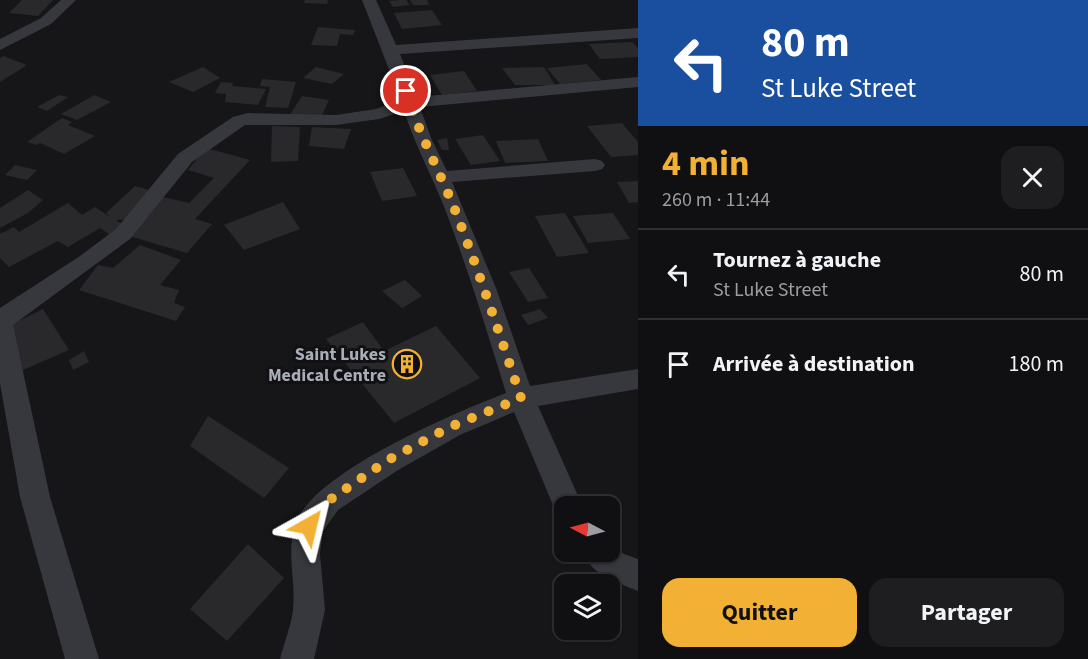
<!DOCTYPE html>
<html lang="fr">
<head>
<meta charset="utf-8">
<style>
  :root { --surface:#101012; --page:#1e1e20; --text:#f1f3f6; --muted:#9c9d9f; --line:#303032; --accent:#f2b134 }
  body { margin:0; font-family:"Source Sans 3",sans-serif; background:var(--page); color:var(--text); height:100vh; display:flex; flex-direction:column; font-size:22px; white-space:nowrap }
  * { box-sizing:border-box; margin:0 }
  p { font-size:20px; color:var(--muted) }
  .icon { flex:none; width:33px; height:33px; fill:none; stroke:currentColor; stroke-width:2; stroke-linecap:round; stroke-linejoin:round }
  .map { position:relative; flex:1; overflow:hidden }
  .drawer { display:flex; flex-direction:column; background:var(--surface); width:450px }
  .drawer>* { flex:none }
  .hud { background:#1a4fa0; color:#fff; overflow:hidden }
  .needle { width:39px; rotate:276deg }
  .tools { position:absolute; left:554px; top:496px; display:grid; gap:12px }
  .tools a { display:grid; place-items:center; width:66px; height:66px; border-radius:12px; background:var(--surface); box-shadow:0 2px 4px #0004,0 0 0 2px var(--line); font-size:30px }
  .pin { position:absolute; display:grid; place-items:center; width:51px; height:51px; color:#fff; margin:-26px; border:3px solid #fff; border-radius:50%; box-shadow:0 2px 6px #0007 }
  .me { position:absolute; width:66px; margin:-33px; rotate:37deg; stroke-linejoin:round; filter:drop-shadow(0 0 4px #0008) }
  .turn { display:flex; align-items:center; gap:21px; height:126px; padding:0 24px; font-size:27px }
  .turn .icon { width:78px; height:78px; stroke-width:2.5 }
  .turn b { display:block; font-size:42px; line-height:51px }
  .round { display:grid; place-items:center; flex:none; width:63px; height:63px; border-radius:18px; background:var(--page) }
  .head { display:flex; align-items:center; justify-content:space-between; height:102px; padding:0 24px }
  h1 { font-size:36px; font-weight:700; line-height:45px; color:var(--accent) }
  .cta { display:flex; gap:12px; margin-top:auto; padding:12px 24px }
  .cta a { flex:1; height:69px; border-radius:18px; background:var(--accent); color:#111; font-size:24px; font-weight:700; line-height:69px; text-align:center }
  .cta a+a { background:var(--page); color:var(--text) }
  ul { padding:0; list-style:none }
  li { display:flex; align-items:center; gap:18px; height:90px; padding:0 24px; border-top:2px solid var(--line) }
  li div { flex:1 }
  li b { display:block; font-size:22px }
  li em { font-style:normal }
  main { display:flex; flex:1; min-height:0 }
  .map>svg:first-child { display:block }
</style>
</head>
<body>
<main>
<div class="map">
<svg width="638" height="659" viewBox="0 0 638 659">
  <rect width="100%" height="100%" fill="#161618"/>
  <path fill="#29292c" d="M22 0H53L38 16 9 13Z
    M305 0H328L327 4 304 3Z
    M399 0H406L410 5 393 7 389 1Z
    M410 0H427L429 5H413Z
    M432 10 442 25 402 29 394 13Z
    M318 27 341 29 355 30 353 35 340 34 337 46 311 45Z
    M632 42 638 48V57L600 59 589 44Z
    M3 56 27 65 0 82V58Z
    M587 64 601 80 560 84 547 68Z
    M203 67 220 78 193 92 169 82Z
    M316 67 344 74 332 84 303 78Z
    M544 67 555 85H515L502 68Z
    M464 71 477 91 442 95 430 75Z
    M262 79 296 82 288 108 265 107 270 87 260 86Z
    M221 82 233 83 232 86 266 89 258 105 225 102 226 94 215 93Z
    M59 95 68 97 47 111 37 107Z
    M94 95 111 102 77 120 61 114Z
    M302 96 329 100 320 120 289 116Z
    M62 118 72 122 68 125 95 136 64 154 40 143 37 145 27 142Z
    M622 123 638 142V155L611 157 587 126Z
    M272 126 300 127 298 161 271 162Z
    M312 127 351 129 344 149 309 146Z
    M483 135 500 161 471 165 455 139Z
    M447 138 449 150H442L437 140Z
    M538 139 548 161 505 163 496 141Z
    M206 148 250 160 195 219 212 224 187 253 129 236 163 197 189 203 214 178 188 170Z
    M15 165 37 170 27 180 5 175Z
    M403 168 417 196 382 201 370 172Z
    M638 181V202L629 203 617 182Z
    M135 186 153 191 127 219 116 220 123 225 110 235 100 228 68 247 58 241 9 267 0 258V234L14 227 19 232 68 203 82 215 95 207 110 217 106 213Z
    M28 190 43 200 28 213 0 228V208Z
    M283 202 300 229 244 250 224 225Z
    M565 213 589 253 557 257 535 216Z
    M613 213 630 239 588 243 573 216Z
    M140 245 181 260 160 285 179 290 174 303 185 307 176 321 79 290 98 265 113 268Z
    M529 268 548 298 528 302 509 272Z
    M405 280 422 296 402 308 382 291Z
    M43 309 69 350 23 370 2 329Z
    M540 309 548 318 528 325 521 315Z
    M363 322 384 351 436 326 480 378 394 423 326 339Z
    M84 351 89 362 73 370 69 360Z
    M208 416 289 468 264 498 190 446Z
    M248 544 284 578 227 641 190 609Z"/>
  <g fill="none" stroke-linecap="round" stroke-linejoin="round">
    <path fill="#37383d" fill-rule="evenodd" d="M61 0H76L51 24 0 50V39L41 18Z
      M362 0H376L396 45 638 28V38L400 54 417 97 638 77V87L420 107 431 138 447 171 595 159 602 161 605 165 602 169 595 171 452 182 496 288 530 386 638 369V389L538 406 583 507H564V519L558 517 514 412 460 435 398 470 338 510 323 531 320 554 325 610 314 659H280C284 643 291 626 293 610 296 582 287 556 294 528 307 474 457 412 506 393 487 331 468 269 445 209 432 176 415 145 404 111L379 119 336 125H245L192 162 130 239 13 325 50 497 99 659H65L20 497 0 383V308L80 256 116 229 178 154 233 117 248 113 336 115 376 109 401 100Z
      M609 542 624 554 638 559V591C616 582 592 575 582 552H609Z"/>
  </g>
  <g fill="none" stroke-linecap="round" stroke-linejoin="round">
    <path stroke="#f2b134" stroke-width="10" stroke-dasharray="0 18" d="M309 526 328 501 388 460 450 427 521 398C500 335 479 272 455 210 439 170 418 132 406 91"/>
  </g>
  <defs>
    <g id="building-ring" transform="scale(1.5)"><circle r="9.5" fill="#111113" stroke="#f2b134" stroke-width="1.5"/><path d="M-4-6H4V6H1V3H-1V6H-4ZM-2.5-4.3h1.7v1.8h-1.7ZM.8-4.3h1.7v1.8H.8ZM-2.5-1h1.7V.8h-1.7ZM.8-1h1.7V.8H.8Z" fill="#f2b134"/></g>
  </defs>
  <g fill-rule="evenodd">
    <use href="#building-ring" x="407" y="364"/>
  </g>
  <g text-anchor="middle" stroke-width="6" stroke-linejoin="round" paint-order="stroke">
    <g font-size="18" font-weight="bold" fill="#a8adb8" stroke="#111113" text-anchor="end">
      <text x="386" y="360">Saint Lukes<tspan x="386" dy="21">Medical Centre</tspan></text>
    </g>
  </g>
</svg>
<div class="tools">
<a><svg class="needle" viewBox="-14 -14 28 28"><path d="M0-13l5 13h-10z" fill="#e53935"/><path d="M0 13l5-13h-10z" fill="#9c9d9f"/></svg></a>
<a><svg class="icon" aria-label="layers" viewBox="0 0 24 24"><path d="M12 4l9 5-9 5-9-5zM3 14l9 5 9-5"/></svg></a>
</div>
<div class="pin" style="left:406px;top:91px;background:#d93025"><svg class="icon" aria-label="arrive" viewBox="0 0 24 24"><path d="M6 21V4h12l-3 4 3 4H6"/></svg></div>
<svg class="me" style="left:309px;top:526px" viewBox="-20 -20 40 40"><path d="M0-17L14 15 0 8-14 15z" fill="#f2b134" stroke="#fff" stroke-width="4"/></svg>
</div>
<section class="drawer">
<div class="hud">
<div class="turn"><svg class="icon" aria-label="left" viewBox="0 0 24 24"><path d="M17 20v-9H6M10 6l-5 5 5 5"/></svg><div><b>80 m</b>St Luke Street</div></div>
</div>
<div class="head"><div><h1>4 min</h1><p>260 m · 11:44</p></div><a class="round"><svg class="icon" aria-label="close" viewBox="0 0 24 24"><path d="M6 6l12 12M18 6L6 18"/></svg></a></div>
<ul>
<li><svg class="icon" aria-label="left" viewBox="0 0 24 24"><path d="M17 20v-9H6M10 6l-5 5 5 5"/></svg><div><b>Tournez à gauche</b><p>St Luke Street</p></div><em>80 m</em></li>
<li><svg class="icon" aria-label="arrive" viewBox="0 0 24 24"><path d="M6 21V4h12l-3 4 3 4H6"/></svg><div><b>Arrivée à destination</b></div><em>180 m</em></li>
</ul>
<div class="cta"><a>Quitter</a><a>Partager</a></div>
</section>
</main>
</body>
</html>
